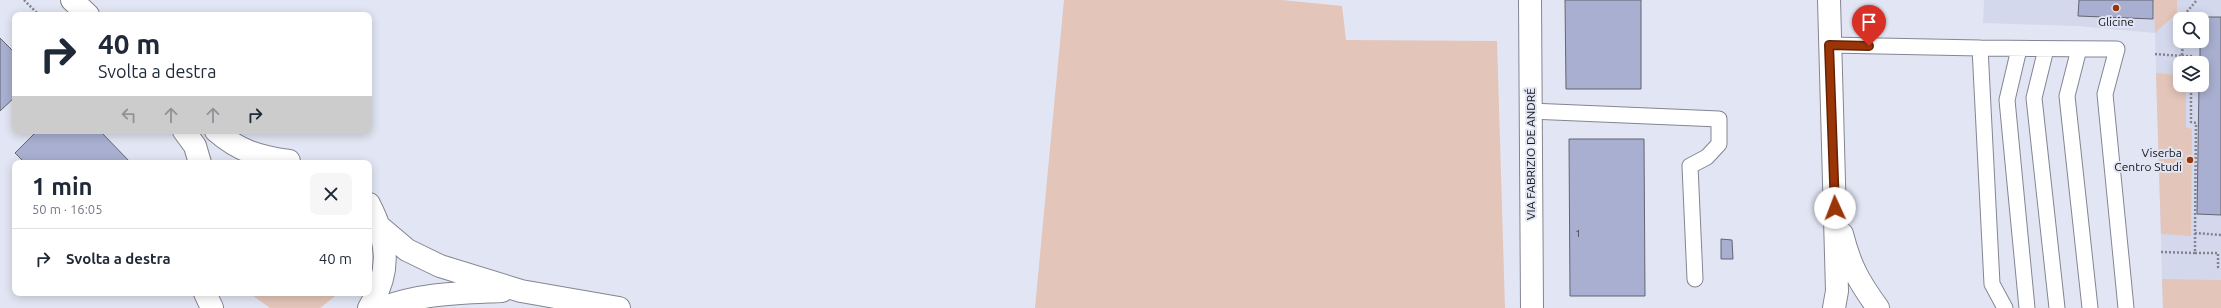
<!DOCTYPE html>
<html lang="it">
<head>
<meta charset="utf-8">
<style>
  :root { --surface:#fff; --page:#f6f6f7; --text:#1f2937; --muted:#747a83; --line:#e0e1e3 }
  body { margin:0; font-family:Ubuntu,sans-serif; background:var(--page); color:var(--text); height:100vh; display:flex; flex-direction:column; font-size:15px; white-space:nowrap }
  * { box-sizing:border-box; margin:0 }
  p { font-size:13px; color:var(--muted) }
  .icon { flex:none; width:22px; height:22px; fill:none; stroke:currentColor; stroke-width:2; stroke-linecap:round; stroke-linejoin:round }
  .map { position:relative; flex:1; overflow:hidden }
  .side { position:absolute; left:12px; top:160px; width:360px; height:136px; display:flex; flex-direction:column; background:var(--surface); border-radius:8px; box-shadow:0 2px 10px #0003 }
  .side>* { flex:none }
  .guide { position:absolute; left:12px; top:12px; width:360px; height:122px; border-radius:8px; box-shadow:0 2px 10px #0003; background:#fff; color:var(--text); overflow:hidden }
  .fabs { position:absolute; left:2173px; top:12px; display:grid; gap:8px }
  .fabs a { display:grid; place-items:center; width:36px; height:36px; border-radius:8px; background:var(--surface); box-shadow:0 2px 10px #0003; font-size:20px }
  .pin { position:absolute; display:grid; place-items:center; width:34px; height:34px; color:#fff; margin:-41px -17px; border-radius:50% 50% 50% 0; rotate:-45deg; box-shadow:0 0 4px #0007 }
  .pin .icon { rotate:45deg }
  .me { position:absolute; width:44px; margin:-22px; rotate:358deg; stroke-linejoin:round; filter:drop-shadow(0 0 3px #0008) }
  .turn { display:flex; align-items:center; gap:14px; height:84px; padding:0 20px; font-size:18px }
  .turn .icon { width:52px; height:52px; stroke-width:2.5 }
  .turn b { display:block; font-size:28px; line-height:34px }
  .lanes { display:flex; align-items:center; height:38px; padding:0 20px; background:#0003; justify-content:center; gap:20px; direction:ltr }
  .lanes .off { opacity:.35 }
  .round { display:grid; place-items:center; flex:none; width:42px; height:42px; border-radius:8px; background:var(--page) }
  .head { display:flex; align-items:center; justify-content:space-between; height:68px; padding:0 20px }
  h1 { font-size:24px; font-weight:700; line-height:30px }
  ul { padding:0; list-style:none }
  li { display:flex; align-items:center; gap:12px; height:60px; padding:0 20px; border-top:1px solid var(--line) }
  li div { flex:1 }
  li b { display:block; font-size:15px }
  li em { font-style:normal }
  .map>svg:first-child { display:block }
</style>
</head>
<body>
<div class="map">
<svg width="2221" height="308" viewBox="0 0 2221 308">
  <rect width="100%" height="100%" fill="#e2e5f3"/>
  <path fill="#d4d8ed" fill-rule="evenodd" d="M1984 0H2221V308H2163L2155 33 2077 26 1983 23ZM2180 19H2202V41H2180ZM2180 63H2202V85H2180Z"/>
  <path fill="#e3c5ba" d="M1064 0H1282L1342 6 1346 40 1497 41 1505 308H1035Z
    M2154 0H2177V13L2155 33Z
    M2156 73 2177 75 2178 85H2186V127L2192 129 2191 236 2161 234Z
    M2162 279 2221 280V308H2163Z
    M249 293H339L320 308H270Z"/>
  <path fill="#a8afd0" stroke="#636571" d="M1565 0H1641V89H1566Z
    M2079 0H2153V19L2078 16Z
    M2201 17H2221V215L2197 214 2199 85H2202V63H2200V41H2202Z
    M0 38 15 53V97L0 111Z
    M37 131H100L131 163H25L15 153Z
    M1569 139H1644L1645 296H1570Z
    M1721 239 1732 240 1733 259H1721Z"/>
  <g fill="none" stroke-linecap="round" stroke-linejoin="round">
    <g stroke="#838692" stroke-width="17">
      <path id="service" d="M1829 45 1980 48 1992 284 2005 308
        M1980 48 2117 49 2105 94 2126 308
        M2019 49 2007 100 2027 308
        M2046 49 2034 98 2057 308
        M2079 49 2067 96 2090 308
        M1530 111 1719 119V144L1707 157 1690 166 1695 279"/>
    </g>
    <g stroke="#838692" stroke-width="24">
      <path id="minor" d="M1530 0 1532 308"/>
    </g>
    <g stroke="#838692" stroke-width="24">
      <path id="tertiary" d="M72 0 88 15
        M1829 0 1837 291 1834 308
        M184 131 195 146 200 163
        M216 131C239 151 259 157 289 161
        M369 204C388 241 392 271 369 308
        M381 228 407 250 440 266 521 291 619 308
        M1842 234C1850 266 1859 282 1878 308
        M205 293 212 308
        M382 308C422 293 461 293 502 291"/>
    </g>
    <path stroke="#82848d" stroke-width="2.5" stroke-dasharray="2 2" stroke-linecap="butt" d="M24 0 39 15
      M2184 19 2185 14 2197 0
      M2155 54 2182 56 2183 41
      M2182 56H2191V63
      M2191 85V122L2196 123 2195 233 2221 235
      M2161 252 2195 253V233
      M2195 253H2218V267H2221"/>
    <use href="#service" stroke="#fff" stroke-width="15"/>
    <use href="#minor" stroke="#fff" stroke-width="22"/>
    <use href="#tertiary" stroke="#fff" stroke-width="22"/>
  </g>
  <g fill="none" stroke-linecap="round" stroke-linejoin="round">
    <g stroke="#642205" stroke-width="10">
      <path id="route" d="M1835 208 1829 45 1869 46"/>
    </g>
    <use href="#route" stroke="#9a3507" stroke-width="7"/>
  </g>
  <g fill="#9a3507" stroke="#e2e5f3" stroke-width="1.5">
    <circle cx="2116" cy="8" r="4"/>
    <circle cx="2190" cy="160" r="4"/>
  </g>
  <g text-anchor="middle" stroke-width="4" stroke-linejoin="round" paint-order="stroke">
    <g font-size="10" fill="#3a3c48">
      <text x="1578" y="237">1</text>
    </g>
    <g font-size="12" fill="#15161b" stroke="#e2e5f3">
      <text x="2116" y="26">Glicine</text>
      <text x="2182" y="157" text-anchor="end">Viserba<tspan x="2182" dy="14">Centro Studi</tspan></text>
    </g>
    <g font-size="12" fill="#15161b" stroke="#e2e5f3">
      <text transform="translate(1531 154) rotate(-90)" y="4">VIA FABRIZIO DE ANDRÉ</text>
    </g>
  </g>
</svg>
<div class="fabs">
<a><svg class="icon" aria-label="search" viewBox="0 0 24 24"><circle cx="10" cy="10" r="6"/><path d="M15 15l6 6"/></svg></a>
<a><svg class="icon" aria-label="layers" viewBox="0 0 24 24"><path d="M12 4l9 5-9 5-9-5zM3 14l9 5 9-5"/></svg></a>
</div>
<div class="pin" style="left:1869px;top:46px;background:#d93025"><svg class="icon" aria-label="arrive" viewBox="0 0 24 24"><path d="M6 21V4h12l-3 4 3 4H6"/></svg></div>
<svg class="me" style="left:1835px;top:208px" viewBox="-20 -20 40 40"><circle r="19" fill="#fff"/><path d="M0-13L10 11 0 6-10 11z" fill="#9a3507"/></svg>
<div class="guide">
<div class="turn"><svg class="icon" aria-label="right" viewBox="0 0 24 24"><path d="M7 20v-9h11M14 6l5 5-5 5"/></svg><div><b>40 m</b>Svolta a destra</div></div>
<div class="lanes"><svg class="icon off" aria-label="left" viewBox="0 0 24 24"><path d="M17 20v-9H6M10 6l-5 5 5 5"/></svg><svg class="icon off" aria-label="ahead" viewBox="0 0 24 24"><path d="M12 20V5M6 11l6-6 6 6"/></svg><svg class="icon off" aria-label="ahead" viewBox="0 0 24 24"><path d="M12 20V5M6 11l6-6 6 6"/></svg><svg class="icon" aria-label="right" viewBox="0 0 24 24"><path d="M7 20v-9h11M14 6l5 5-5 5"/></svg></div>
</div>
<section class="side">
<div class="head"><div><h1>1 min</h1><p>50 m · 16:05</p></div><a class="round"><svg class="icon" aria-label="close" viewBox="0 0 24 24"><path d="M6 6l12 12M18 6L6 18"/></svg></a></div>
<ul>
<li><svg class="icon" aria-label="right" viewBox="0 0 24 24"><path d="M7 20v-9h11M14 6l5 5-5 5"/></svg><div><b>Svolta a destra</b></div><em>40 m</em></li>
</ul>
</section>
</div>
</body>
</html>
